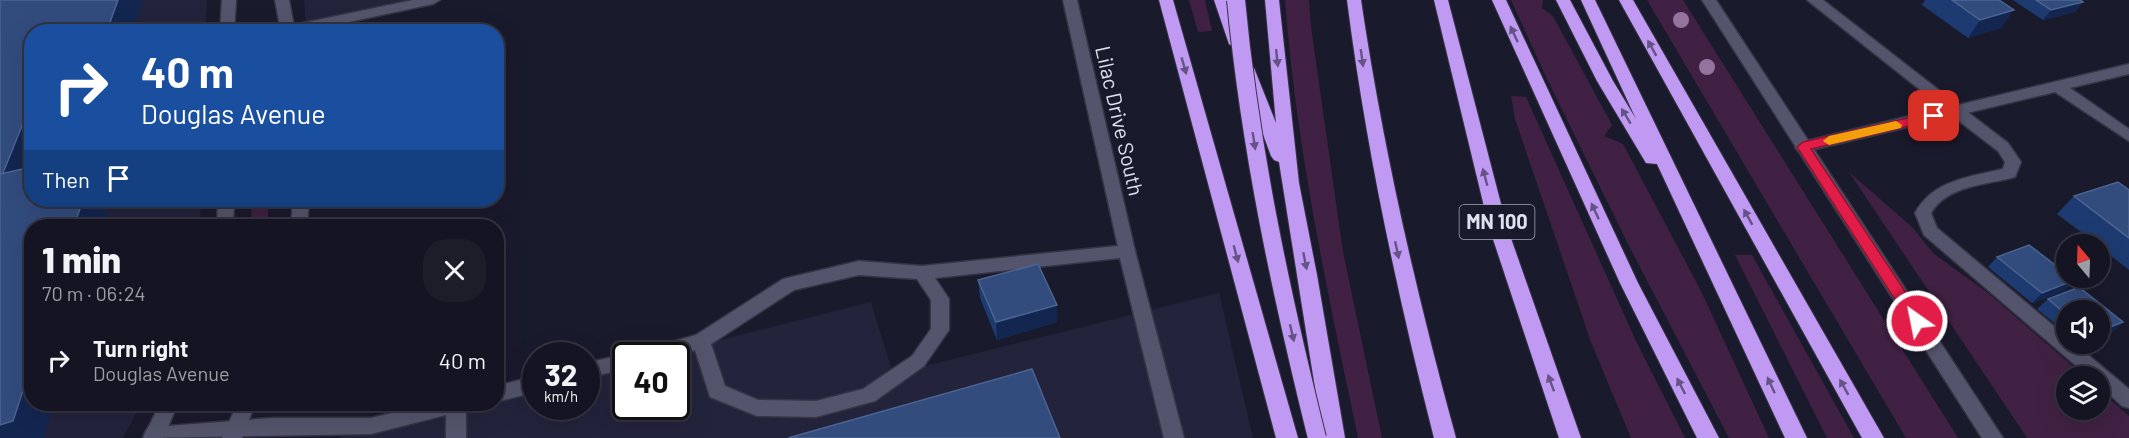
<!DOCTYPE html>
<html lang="en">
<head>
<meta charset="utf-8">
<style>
  :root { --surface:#141422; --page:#1d1d2a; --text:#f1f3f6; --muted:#9d9ea5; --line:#333340 }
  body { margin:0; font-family:Barlow,sans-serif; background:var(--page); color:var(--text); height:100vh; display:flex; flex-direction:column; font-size:22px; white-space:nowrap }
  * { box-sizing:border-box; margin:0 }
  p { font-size:20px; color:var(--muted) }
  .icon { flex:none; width:33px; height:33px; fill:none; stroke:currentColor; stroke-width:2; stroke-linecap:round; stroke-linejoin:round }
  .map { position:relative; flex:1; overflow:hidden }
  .details { position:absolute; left:24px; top:219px; width:480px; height:192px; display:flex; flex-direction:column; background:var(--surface); border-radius:24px; box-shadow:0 6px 24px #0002,0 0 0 2px var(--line) }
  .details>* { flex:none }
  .hud { position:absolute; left:24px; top:24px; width:480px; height:183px; border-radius:24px; box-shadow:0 6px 24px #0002,0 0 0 2px var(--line); background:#1a4fa0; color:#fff; overflow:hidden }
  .needle { width:39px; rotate:341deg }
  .fabs { position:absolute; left:2056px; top:234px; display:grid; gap:12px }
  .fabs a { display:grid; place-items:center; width:54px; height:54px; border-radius:50%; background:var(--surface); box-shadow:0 6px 24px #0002,0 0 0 2px var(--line); font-size:30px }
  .speed { position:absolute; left:522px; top:342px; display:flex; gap:12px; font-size:30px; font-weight:700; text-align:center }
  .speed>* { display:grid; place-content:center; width:78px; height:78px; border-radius:50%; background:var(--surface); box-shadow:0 6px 24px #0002,0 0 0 2px var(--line); line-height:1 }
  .speed small { font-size:15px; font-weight:400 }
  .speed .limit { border:3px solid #111; border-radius:9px; background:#fff; color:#111 }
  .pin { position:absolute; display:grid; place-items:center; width:51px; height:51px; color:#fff; margin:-26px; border-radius:12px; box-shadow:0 3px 9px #0006 }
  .me { position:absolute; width:66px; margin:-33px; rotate:327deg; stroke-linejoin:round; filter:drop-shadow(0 0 4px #0008) }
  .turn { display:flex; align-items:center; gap:21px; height:126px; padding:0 18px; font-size:27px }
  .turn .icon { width:78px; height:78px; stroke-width:2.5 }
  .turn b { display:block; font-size:42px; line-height:51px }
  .then { display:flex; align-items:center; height:57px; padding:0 18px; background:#0003; gap:12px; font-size:22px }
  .round { display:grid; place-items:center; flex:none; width:63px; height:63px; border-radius:24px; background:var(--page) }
  .headline { display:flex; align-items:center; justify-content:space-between; height:102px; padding:0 18px }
  h1 { font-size:36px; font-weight:800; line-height:45px }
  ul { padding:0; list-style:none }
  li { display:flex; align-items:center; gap:18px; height:78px; padding:0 18px }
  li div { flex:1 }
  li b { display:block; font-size:22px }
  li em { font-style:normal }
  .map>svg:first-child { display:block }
</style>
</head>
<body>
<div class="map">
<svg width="2129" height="438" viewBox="0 0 2129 438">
  <rect width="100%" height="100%" fill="#1a1a2d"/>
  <path fill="#23233c" d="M0 0H207L205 31 32 32V200H201L200 226H32V404H141L123 438H0Z
    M304 0H420L306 25Z
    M1219 293 1253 438H337L472 404H496L497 397 535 387 536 406H586L587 374 625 365 626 406H676V356L661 355 871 302 893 374Z"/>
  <path fill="#402143" d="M1189 0H1205L1212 31 1198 32Z
    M1285 0H1309L1311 27 1343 252 1382 438H1358L1357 433C1327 290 1296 146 1285 0Z
    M1511 0H1543L1542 8 1553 16 1612 125 1604 136 1623 144 1701 291 1769 438H1729L1629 246 1547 79Z
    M1647 0H1683L1958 438H1906Z
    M1511 96 1526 97 1636 341 1685 438H1631L1591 342 1515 119Z
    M1849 172 1912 227 1934 254 1988 293 2084 376H2067V410H2100V391L2129 416V438H2027Z
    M252 200H269L267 226H251Z
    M1735 255H1752L1854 438H1827Z"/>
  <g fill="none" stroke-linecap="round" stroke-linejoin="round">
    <g stroke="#363545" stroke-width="3">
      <path id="service" d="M413 0H440L433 4 302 32H272L279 28Z
        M1956 106 1961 107 2008 143 2021 162 2015 177C1987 185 1947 185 1931 213L1937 228 2067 337V344H2075L2129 389V408L2122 406 2100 386V376H2088L1924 235 1915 213C1933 180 1969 177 2003 169L2005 162 1998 151 1951 115 1948 111Z
        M1127 245 1133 247 1135 251 1184 438H1164L1120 258 935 278 949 299V330L924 366 875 401 816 417 757 416 710 397 695 350 675 356H637L640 351 696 335 783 279 859 261 922 266ZM859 275 917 279 931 300V329L912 356 863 389 816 401 758 400 725 386 711 344 794 290Z
        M626 354 632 356H626V369L586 378V363Z
        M536 376V392L496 402V386Z
        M429 404H469L466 410V438H446V415L371 434 146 438 144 435 147 429 154 427 271 418H371Z"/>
    </g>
    <g stroke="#363545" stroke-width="3">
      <path id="minor" d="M1063 0H1077L1135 251 1133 255 1127 257 1121 255 1119 251Z
        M1807 0H1823L1958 105 2129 64V74L2070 88 2129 129V141L2055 92 1803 152 1798 151 1795 147 1798 143 1943 108Z"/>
    </g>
    <g stroke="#363545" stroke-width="3">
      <path id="tertiary" d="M222 0H236L234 32H220Z
        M275 0H289L295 32H281Z
        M1702 0H1716L2003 438H1982Z
        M218 200H234L233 226H217Z
        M293 200H309L307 226H291Z
        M160 404H178L163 438H143Z
        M237 404H255L242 438H222Z"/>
    </g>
    <g stroke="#363545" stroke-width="2">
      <path id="motorway" d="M1159 0H1173L1298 438H1276Z
        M1214 0H1228L1245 44 1242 47 1237 49 1229 44Z
        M1265 0H1279L1299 183 1317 275 1345 438H1323L1279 162 1274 160 1271 156 1240 72 1242 68H1254L1276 123Z
        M1347 0H1361C1383 148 1416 293 1456 438H1434C1397 293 1366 148 1347 0Z
        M1434 0H1448L1507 227 1581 438H1559L1489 227Z
        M1492 0H1506L1638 283 1719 438H1697L1620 283Z
        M1556 0H1570L1613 81 1636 119 1581 0H1595L1807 438H1785L1657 164 1646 163 1597 81Z
        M1619 0H1633L1884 438H1862Z"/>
    </g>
    <use href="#service" fill="#54556c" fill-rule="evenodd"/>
    <use href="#minor" fill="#54556c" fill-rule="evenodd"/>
    <use href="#tertiary" fill="#54556c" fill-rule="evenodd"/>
    <use href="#motorway" fill="#c099f3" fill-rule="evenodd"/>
    <g stroke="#363545" stroke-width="20" stroke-linecap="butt">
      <path id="motorway-bridge" d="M1236 0C1250 149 1281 293 1317 438"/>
    </g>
    <use href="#motorway-bridge" stroke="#c099f3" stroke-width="18"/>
  </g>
  <g fill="#94739f">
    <circle cx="1681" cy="20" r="8"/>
    <circle cx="1707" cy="67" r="8"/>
  </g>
  <path fill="#1d3b71" d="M1925 0H1999L2001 28 1968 38 1922 5Z
    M2013 0H2080L2083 2 2075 12 2043 20Z
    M2129 190V270L2100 247V244H2097L2057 214 2074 196Z
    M1997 257 2075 280 2064 291 2032 303 1988 267Z
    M978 280 1057 305V322L997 340 980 298Z
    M2048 299 2123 322 2112 332 2067 310V333L2037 309Z"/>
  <path fill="#132650" d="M118 0H143L133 32H84L85 29Z
    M2083 2 2075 12 2043 20 2051 10Z
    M2014 10 2001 28 1968 38 1980 20Z
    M32 101V190L0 175Z
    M83 200H94L108 215 105 226H74Z
    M2075 280 2064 291 2032 303 2042 293Z
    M1057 305V322L997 340 996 322Z
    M2123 322 2112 332 2100 337V331Z
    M32 363V404H54L44 438H0V425Z"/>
  <path fill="#324c7e" stroke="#4d6490" stroke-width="1.5" d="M0 0H118L109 25 85 29 84 32H32V101L3 173 0 174Z
    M1952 0H1999L2014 10 1980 20Z
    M2036 0H2080L2083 2 2051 10Z
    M32 167V174L27 185 32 184V200H83L74 226H32V363L13 421 0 425V174Z
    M2118 182 2129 190V238L2074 196Z
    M2029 245 2067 274V278H2071L2075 280 2042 293 1997 257Z
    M1038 264 1057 305 996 322 978 280Z
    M2079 287 2123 322 2100 331V310H2067V315L2048 299Z
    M1032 369 1060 438H788Z"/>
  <defs><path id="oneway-solid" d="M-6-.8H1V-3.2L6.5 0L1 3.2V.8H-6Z" transform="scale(1.5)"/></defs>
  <g fill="#655386">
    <use href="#oneway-solid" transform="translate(1514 34) rotate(-115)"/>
    <use href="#oneway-solid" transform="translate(1652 48) rotate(-119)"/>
    <use href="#oneway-solid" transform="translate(1277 58) rotate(84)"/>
    <use href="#oneway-solid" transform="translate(1362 58) rotate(82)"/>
    <use href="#oneway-solid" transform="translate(1184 66) rotate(74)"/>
    <use href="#oneway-solid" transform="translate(1626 116) rotate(-121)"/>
    <use href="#oneway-solid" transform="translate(1254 141) rotate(81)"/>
    <use href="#oneway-solid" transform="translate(1485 177) rotate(-105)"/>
    <use href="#oneway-solid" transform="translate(1595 211) rotate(-115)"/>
    <use href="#oneway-solid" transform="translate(1748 217) rotate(-119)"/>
    <use href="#oneway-solid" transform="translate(1397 250) rotate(78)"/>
    <use href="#oneway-solid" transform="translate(1236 254) rotate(75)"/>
    <use href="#oneway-solid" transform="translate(1305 261) rotate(79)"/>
    <use href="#oneway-solid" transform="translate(1292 333) rotate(77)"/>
    <use href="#oneway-solid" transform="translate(1551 383) rotate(-110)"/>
    <use href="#oneway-solid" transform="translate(1771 385) rotate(-115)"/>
    <use href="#oneway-solid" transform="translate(1681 386) rotate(-117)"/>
    <use href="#oneway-solid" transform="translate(1844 387) rotate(-119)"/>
  </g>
  <path fill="#e11d48" stroke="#92132f" stroke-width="1.5" d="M1934 112 1940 116 1939 119 1811 149 1922 317 1924 321 1922 326H1912L1797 147 1803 142Z"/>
  <path fill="#f59e0b" d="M1896 121 1902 125 1901 128 1829 145 1823 141 1829 136Z"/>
  <g text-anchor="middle" stroke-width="6" stroke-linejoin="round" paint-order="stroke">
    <rect fill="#1a1a2d" stroke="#a5a5b5" stroke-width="1.5" x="1459.5" y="205" width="75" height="34" rx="4.5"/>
    <g font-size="20" font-weight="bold" fill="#e0e1ef">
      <text x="1497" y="229">MN 100</text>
    </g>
    <g font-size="21" fill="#e0e1ef" stroke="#1a1a2d">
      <text transform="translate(1119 121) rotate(77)" y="7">Lilac Drive South</text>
    </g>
  </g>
</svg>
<div class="fabs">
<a><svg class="needle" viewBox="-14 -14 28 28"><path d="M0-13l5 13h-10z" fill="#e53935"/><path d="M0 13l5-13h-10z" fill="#9d9ea5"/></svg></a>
<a><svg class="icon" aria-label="sound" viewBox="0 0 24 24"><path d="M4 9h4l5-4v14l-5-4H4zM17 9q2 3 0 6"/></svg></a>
<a><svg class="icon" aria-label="layers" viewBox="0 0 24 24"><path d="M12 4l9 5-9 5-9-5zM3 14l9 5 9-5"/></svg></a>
</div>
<div class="speed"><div>32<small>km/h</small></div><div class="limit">40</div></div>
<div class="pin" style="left:1934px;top:116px;background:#d93025"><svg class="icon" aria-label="arrive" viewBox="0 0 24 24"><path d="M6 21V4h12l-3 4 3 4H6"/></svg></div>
<svg class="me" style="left:1917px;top:321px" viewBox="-20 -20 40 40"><circle r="17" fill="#e11d48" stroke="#fff" stroke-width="3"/><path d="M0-11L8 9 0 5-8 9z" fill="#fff"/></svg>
<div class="hud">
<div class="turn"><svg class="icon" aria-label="right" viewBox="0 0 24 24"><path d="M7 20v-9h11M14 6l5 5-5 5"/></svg><div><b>40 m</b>Douglas Avenue</div></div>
<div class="then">Then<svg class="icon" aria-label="arrive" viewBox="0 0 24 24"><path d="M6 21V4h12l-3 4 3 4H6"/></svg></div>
</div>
<section class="details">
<div class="headline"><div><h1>1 min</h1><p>70 m · 06:24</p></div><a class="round"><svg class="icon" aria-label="close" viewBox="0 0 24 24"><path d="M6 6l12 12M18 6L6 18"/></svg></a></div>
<ul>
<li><svg class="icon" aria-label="right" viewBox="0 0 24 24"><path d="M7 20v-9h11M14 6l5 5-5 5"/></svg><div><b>Turn right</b><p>Douglas Avenue</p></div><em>40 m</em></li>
</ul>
</section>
</div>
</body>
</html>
